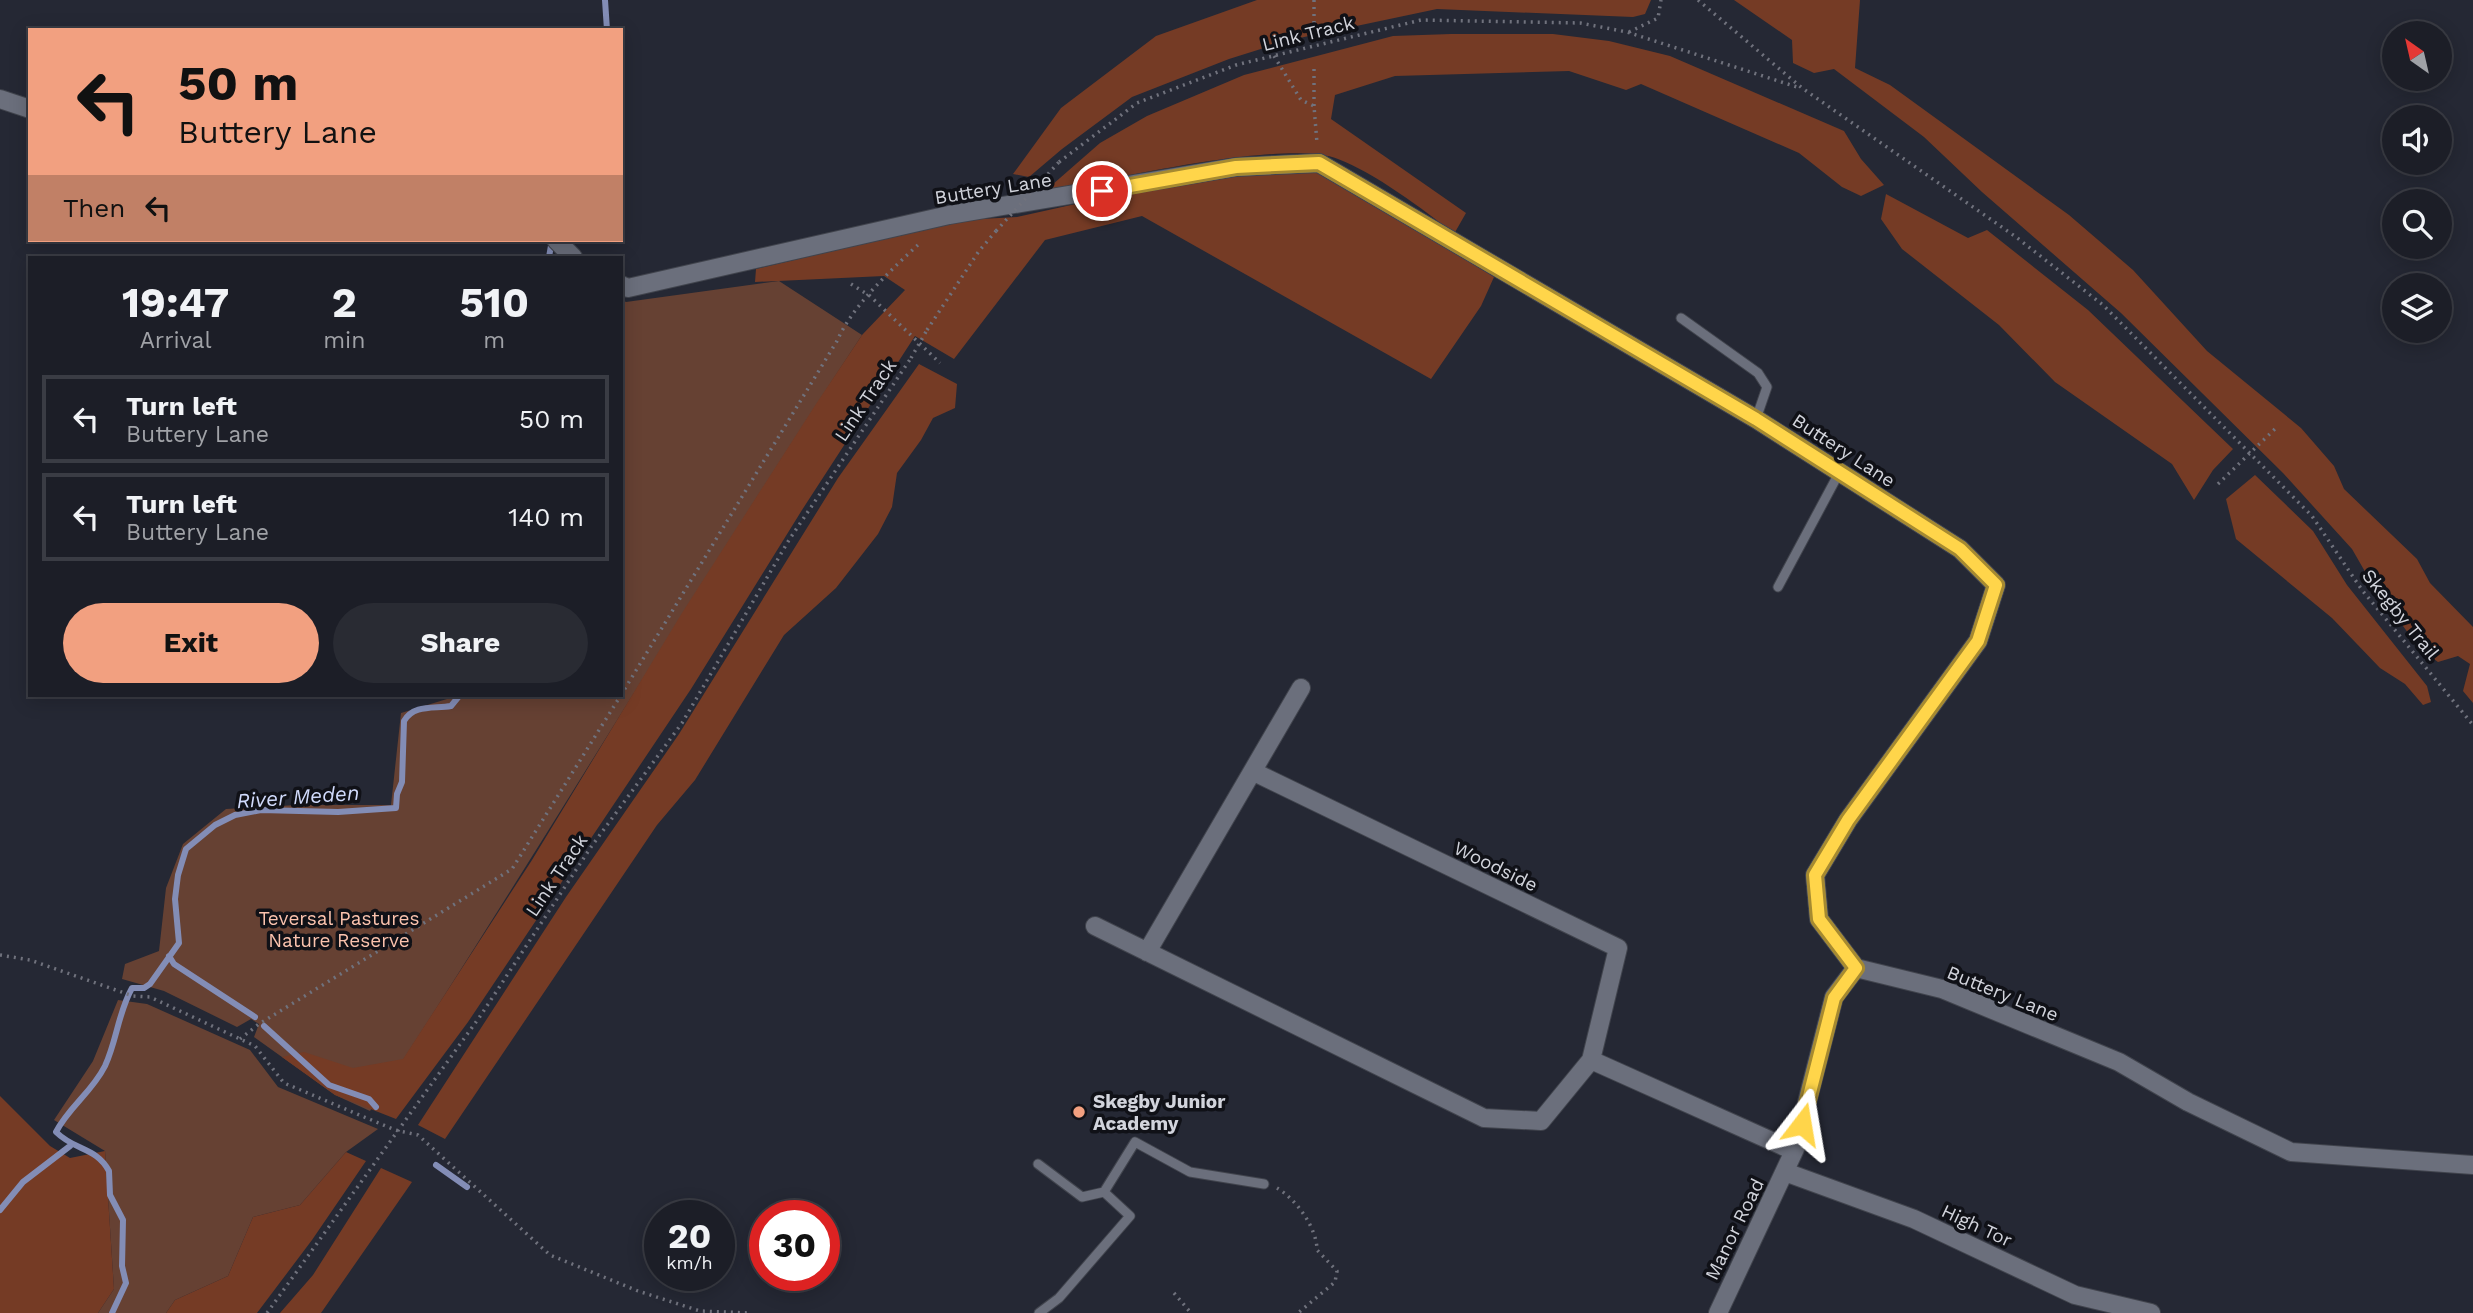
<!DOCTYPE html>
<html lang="en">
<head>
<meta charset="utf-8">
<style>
  :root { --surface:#1c1e27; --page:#292b33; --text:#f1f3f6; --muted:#a0a2a7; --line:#3a3c44; --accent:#f2a080 }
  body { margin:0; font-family:"Work Sans",sans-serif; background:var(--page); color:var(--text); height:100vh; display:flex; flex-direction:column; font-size:26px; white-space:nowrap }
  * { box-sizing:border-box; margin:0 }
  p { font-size:23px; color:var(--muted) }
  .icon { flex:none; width:38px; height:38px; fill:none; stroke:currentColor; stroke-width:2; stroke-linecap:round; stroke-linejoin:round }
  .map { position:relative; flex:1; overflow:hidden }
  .side { position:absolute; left:28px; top:256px; width:595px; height:441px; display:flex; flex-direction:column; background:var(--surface); border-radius:0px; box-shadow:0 4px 18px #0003,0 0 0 2px var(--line) }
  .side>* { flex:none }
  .banner { position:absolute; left:28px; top:28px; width:595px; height:214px; border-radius:0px; box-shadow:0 4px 18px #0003,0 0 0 2px var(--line); background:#f2a080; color:#111; overflow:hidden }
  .needle { width:46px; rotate:326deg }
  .fabs { position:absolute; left:2382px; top:21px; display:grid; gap:14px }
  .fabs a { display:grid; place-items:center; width:70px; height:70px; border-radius:50%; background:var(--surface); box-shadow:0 4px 18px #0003,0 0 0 2px var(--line); font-size:35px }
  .speed { position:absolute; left:644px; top:1200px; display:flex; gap:14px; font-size:35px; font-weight:700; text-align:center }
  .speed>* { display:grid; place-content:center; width:91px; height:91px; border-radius:50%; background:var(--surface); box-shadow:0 4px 18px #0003,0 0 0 2px var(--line); line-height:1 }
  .speed small { font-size:18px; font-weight:400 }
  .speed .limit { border:10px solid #d22; background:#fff; color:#111 }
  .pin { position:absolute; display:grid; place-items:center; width:60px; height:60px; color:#fff; margin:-30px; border:4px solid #fff; border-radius:50%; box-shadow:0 2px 7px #0007 }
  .me { position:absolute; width:77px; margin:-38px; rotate:14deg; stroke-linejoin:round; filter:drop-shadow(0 0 5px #0008) }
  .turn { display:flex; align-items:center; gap:24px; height:147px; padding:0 35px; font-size:32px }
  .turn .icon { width:91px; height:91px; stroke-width:2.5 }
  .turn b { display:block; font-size:49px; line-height:60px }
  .then { display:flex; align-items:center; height:66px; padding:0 35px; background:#0003; gap:14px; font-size:26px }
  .eta { display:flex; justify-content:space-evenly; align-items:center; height:119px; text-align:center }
  .eta b { font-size:42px; font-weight:700; line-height:49px }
  .button { display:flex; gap:14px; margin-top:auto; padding:14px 35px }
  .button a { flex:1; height:80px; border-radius:42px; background:var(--accent); color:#111; font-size:28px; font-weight:700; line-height:80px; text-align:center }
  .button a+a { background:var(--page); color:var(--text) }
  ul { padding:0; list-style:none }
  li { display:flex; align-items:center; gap:21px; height:88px; margin:0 14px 10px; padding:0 21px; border:4px solid var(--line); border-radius:0px }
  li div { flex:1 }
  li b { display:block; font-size:26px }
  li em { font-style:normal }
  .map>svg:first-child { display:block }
</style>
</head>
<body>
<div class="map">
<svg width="2473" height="1313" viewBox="0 0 2473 1313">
  <rect width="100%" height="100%" fill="#252834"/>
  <path fill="#664133" d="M779 281 862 335C693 591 537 855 370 1111L335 1095 254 1037 259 1024 251 1019 237 1027 164 991 122 979 125 964 159 951 166 888 183 844 226 809 297 805H391L401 713 447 699 449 695H621V299L626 302Z
    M118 1000 147 1004 250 1050 278 1087 378 1129 346 1152 300 1205 253 1217 228 1276 175 1300 166 1313H98L114 1289 105 1151 54 1120 93 1061Z"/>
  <path fill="#753b25" d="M1257 0H1651L1645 14 1633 17 1437 9 1290 40 1229 59 1132 97 1062 149 1029 177 1013 174 1061 108 1156 36Z
    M1734 0H1860L1855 68 1890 85 2069 215 2133 270 2207 351 2301 428 2334 466 2344 489 2417 559 2430 583 2473 627V703L2463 691 2470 664 2458 656 2438 662 2419 648 2371 582 2352 549 2283 473 2121 313 1982 192 1924 137 1834 69 1814 73 1793 63 1792 40Z
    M1451 34H1553L1609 41 1670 56 1844 131 1861 159 1884 185 1861 196 1842 187 1799 153 1641 84 1626 90 1569 71 1395 76 1335 95 1331 119 1466 213 1454 234C1425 210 1373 172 1338 159 1284 138 1107 181 1044 192L1100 143 1147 116 1244 75 1393 36Z
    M1319 169 1494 277 1481 306 1431 379 1142 216 1045 240 954 359 915 336 802 510 691 689 468 1022 396 1119 335 1095 282 1057 304 1052 353 1068 403 1059 532 860 682 613 816 404 862 335 905 290 884 276 755 282 756 269 963 220 1017 217 1134 191 1238 172Z
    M1886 194 1968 238 1987 230 2088 310 2233 449 2213 470 2194 500 2172 464 2055 382 1999 325 1902 249 1881 219Z
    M919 364 957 384 955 408 933 418 921 440 897 473 892 507 878 534 836 588 784 635 695 780 657 825 445 1139 418 1125 566 897 679 734 838 478Z
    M2255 475 2313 531 2347 585 2427 686 2431 702 2423 705 2405 684 2380 668 2332 618 2236 539 2226 499Z
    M0 1096 50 1146 70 1158 105 1151 114 1289 98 1313H0Z
    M346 1152 366 1161 312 1240 257 1313H166L175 1300 228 1276 253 1217 300 1205Z
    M381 1168 412 1182 321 1313H280L313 1275Z"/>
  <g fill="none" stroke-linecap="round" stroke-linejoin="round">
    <path stroke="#838db6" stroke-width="6" d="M605 0 607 30
      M549 257 552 240
      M169 956 174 964 255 1017
      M264 1026 329 1085 369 1099 376 1107
      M436 1165 467 1187
      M0 1210 23 1182 70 1146
      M112 1313 126 1283 122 1266 123 1220 110 1195 109 1171C96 1147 75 1151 56 1132 69 1107 92 1092 105 1066 117 1040 118 1013 132 988H144L150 984 179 943 175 899 178 875 186 849 215 825 235 815 261 810 338 812 396 808 397 794 402 782 404 721C414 704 434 709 451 706L460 695"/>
    <g stroke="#41444d" stroke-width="11">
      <path id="lane" d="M1681 318 1758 373 1767 387 1756 419
        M1778 587 1839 473
        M1038 1164 1082 1197 1104 1192 1130 1216 1059 1298 1039 1313
        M1104 1192 1135 1142 1190 1172 1264 1184"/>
    </g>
    <g stroke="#41444d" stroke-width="20">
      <path id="street" d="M0 99 30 109
        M556 240 573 257
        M621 285 628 288 949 215 1236 167 1319 163 1756 419 1960 549 1996 585 1978 641 1848 820 1815 875 1819 919 1856 968 1942 989 2119 1062 2188 1102 2291 1152 2473 1165
        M1095 926 1484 1118 1541 1121 1591 1060 1618 948 1254 772
        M1147 952 1301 688
        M1591 1060 1785 1147 1795 1149
        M1785 1172 1914 1219 2075 1295 2151 1313
        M1718 1313 1795 1149 1834 997 1856 968"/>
    </g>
    <path stroke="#70727d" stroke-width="3.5" stroke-dasharray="2 5" stroke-linecap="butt" d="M1314 0V25
      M1698 0 1802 88 2016 237 2103 305 2312 516 2362 590 2473 725
      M1629 32 1658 18 1661 0
      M1274 56 1301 100 1314 106 1317 143
      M1314 106V64
      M1059 162 1137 103 1236 65 1421 20 1580 23 1627 32 1800 88
      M851 284 870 296 940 363
      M927 330 979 251 996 231
      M621 695 837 341C852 306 891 270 920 243
      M0 955 30 960 133 996 150 997 255 1046 284 1083 395 1130 418 1135 550 1255 638 1291 700 1311 749 1313
      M240 1039 259 1024 512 869 621 695
      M1277 1188C1296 1199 1317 1228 1317 1250L1337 1271 1335 1282 1298 1313
      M1174 1293 1191 1313
      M267 1313 481 1015 591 847 682 723 789 540 911 358"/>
    <use href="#lane" stroke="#6b6f7c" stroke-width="9"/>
    <use href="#street" stroke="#6b6f7c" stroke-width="18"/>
    <path stroke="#70727d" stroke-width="3.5" stroke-dasharray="2 5" stroke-linecap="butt" d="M996 231 1059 162
      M911 358 927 330
      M2218 484 2278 426"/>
  </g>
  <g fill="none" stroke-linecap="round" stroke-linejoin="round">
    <g stroke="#a68a30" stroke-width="18">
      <path id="route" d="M1102 191 1236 167 1319 163 1756 419 1960 549 1996 585 1978 641 1848 820 1815 875 1819 919 1856 968 1834 998 1802 1124"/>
    </g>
    <use href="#route" stroke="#ffd54a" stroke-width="12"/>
  </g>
  <circle fill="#f2a080" stroke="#101117" stroke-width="2.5" cx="1079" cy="1112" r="7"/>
  <g text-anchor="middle" stroke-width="7" stroke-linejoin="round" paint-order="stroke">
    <g font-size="19" fill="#d2d4dc" stroke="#101117">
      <text transform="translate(1308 33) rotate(-14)" y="7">Link Track</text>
      <text transform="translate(993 188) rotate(-9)" y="7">Buttery Lane</text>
      <text transform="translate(865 400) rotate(-56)" y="7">Link Track</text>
      <text transform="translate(1844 450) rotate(33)" y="7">Buttery Lane</text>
      <text transform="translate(2401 614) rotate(51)" y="7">Skegby Trail</text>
      <text transform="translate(1496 866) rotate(26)" y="7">Woodside</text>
      <text transform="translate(556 875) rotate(-56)" y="7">Link Track</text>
      <text transform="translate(2003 993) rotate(22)" y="7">Buttery Lane</text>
      <text transform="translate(1977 1225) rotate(25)" y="7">High Tor</text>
      <text transform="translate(1734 1229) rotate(-64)" y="7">Manor Road</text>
    </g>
    <g font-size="19" fill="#fbc3ae" stroke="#101117">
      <text x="339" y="925">Teversal Pastures<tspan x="339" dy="22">Nature Reserve</tspan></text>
    </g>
    <g font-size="19" font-weight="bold" fill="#d2d4dc" stroke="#101117" text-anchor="start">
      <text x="1093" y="1108">Skegby Junior<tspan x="1093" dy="22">Academy</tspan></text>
    </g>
    <g font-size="21" font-style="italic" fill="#d1dbfc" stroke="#101117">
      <text transform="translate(298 797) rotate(-4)" y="7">River Meden</text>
    </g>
  </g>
</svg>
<div class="fabs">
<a><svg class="needle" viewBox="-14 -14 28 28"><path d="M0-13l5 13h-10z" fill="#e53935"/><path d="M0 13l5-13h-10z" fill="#a0a2a7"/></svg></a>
<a><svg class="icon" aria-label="sound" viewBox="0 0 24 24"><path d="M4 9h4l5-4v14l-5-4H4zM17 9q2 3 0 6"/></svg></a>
<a><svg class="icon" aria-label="search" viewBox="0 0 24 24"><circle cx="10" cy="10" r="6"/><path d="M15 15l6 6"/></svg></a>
<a><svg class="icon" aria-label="layers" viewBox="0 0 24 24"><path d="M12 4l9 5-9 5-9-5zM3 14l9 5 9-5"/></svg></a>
</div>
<div class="speed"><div>20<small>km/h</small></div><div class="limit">30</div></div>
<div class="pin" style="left:1102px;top:191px;background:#d93025"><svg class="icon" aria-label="arrive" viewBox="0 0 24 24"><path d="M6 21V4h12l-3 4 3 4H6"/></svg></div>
<svg class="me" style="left:1802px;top:1124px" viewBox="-20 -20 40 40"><path d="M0-17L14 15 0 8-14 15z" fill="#ffd54a" stroke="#fff" stroke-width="4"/></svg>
<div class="banner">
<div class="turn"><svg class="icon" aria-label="left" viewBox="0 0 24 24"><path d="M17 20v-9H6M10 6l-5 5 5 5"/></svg><div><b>50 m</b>Buttery Lane</div></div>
<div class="then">Then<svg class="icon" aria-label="left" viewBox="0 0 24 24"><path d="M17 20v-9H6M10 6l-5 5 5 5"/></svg></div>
</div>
<section class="side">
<div class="eta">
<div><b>19:47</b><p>Arrival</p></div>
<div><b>2</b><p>min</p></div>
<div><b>510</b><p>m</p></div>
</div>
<ul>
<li><svg class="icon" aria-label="left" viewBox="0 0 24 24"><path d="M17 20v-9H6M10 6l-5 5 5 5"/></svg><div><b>Turn left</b><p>Buttery Lane</p></div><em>50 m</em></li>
<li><svg class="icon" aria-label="left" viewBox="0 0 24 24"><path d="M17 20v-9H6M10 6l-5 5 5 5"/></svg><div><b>Turn left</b><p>Buttery Lane</p></div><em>140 m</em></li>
</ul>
<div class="button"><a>Exit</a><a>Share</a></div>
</section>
</div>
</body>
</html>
